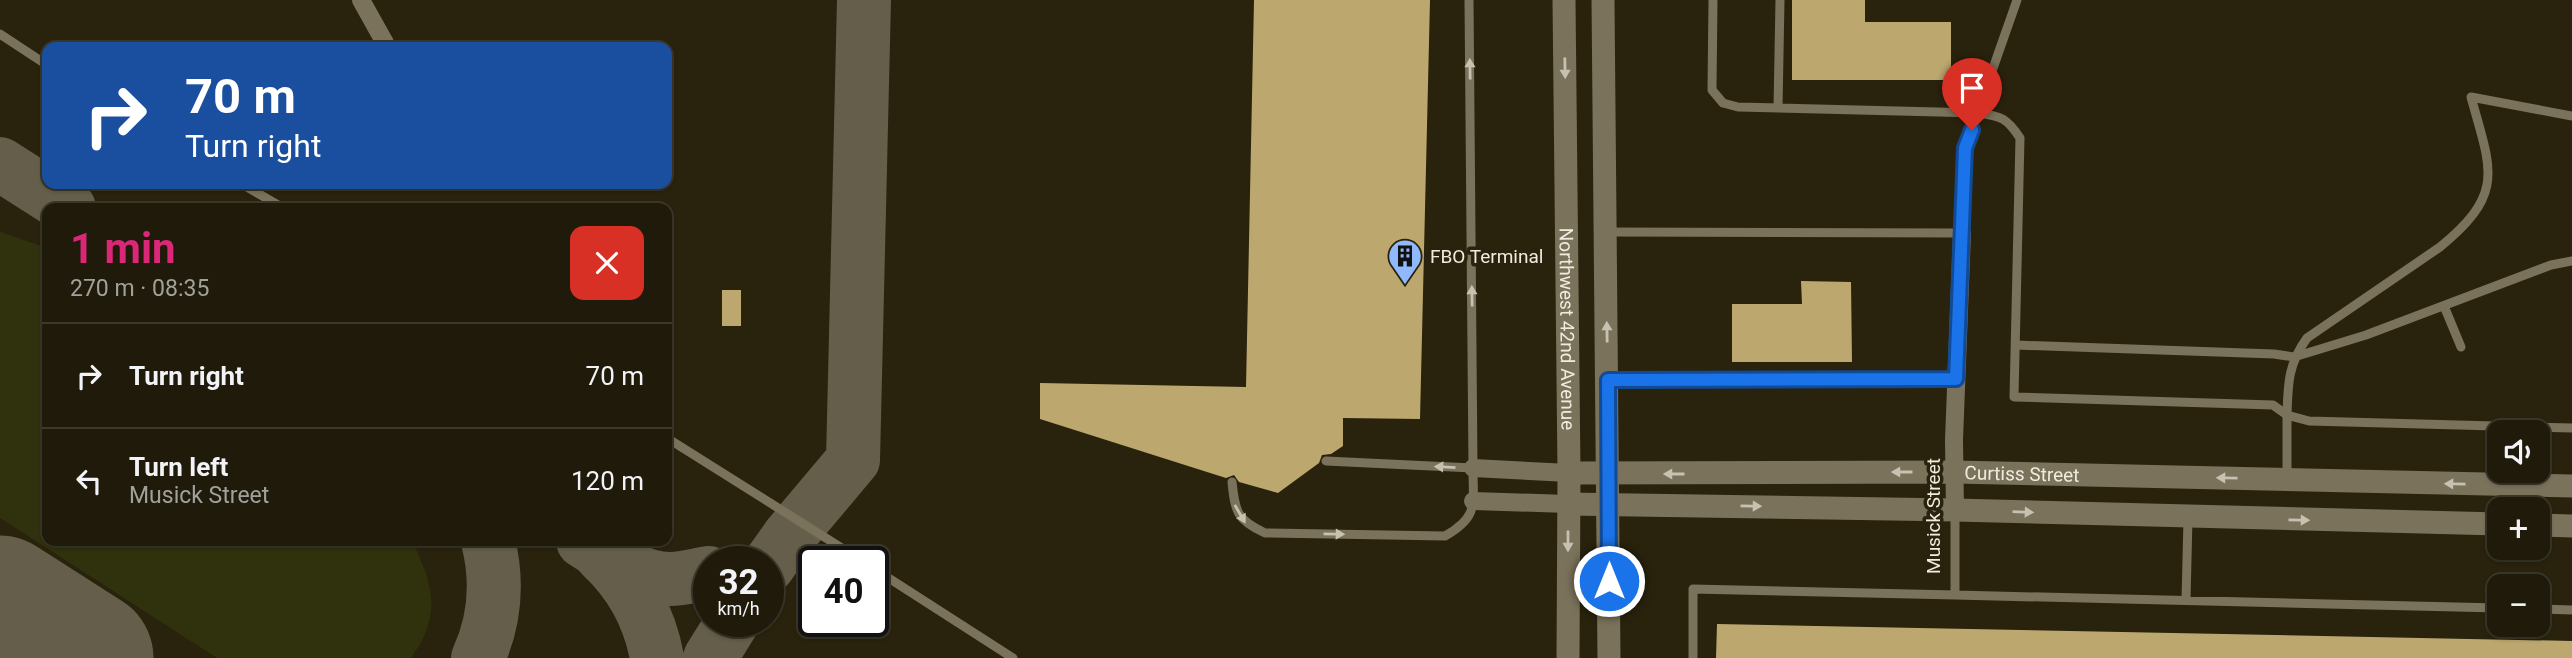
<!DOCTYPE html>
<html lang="en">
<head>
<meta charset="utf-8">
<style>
  :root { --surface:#1f1a0a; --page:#272313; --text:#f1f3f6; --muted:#a1a19c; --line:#3c382b; --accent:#db2777 }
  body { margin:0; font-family:Roboto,sans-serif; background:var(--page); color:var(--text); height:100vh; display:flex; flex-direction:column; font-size:26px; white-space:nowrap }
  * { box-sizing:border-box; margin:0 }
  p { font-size:23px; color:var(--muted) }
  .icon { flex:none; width:38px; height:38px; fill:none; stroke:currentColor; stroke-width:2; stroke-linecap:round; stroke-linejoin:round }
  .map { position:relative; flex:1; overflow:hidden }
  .side { position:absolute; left:42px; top:203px; width:630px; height:343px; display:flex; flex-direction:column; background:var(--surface); border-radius:14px; box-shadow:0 2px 5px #0004,0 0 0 2px var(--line) }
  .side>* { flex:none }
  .top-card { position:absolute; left:42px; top:42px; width:630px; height:147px; border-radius:14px; box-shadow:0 2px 5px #0004,0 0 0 2px var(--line); background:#1a4fa0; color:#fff; overflow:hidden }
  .controls { position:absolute; left:2487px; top:420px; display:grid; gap:14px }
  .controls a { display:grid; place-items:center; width:63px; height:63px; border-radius:14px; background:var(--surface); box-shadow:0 2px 5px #0004,0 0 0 2px var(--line); font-size:35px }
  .speed { position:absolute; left:693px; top:546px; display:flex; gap:14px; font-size:35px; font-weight:700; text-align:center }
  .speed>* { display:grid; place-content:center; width:91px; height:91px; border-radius:50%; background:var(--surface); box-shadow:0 2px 5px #0004,0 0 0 2px var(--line); line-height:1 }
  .speed small { font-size:18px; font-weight:400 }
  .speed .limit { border:4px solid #111; border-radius:10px; background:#fff; color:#111 }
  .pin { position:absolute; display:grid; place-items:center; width:60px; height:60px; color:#fff; margin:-72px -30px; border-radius:50% 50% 50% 0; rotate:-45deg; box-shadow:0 0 7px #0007 }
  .pin .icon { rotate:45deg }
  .me { position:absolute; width:77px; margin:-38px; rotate:0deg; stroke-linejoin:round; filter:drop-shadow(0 0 5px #0008) }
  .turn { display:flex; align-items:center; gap:24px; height:147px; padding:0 28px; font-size:32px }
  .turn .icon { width:91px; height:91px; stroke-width:2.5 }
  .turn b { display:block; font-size:49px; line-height:60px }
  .round { display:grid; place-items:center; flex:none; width:74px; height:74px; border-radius:14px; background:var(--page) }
  .headline { display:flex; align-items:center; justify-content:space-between; height:119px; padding:0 28px }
  h1 { font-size:42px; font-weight:700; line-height:52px; color:var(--accent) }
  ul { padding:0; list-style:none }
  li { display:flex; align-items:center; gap:21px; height:105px; padding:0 28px; border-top:2px solid var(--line) }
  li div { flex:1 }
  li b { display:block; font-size:26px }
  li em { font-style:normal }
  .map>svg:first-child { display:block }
</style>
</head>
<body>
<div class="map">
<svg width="2572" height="658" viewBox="0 0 2572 658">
  <rect width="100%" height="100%" fill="#29220d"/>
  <path fill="#2f320c" d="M0 232 47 248V541H412C434 586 442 615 411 658H217L0 518Z"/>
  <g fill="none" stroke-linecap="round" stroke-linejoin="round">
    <path stroke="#645e4b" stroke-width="54" d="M0 164 69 208
      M583 541C608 557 639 579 670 579 683 579 696 575 709 573
      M601 555C630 582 650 618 657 658
      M768 566 790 535 853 460 864 0
      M478 658C495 621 498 581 488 541
      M710 658 733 621"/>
    <path stroke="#645e4b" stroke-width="135" d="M0 603 86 658"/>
  </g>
  <path fill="#bca86f" d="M1254 0H1430L1420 419 1343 418V446L1331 454 1322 455 1319 463 1278 493 1239 482 1234 475 1226 478 1207 472 1040 419V383L1246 387Z
    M1792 0H1865V22H1951V80H1792Z
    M1801 281 1851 282 1852 362H1732V304H1802Z
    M722 290H741V326H722Z
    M1717 624 2572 641V658H1716Z"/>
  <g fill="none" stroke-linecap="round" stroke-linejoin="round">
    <path stroke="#7a725a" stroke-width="9" d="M1469 0 1473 468
      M1713 0 1712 90 1723 103 1738 107 1978 113C2001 116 2007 118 2020 138L2014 397 2273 405 2287 415V478
      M0 34 47 65
      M1778 108 1780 0
      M2572 116 2471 97C2491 170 2506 193 2440 247L2307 338C2288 364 2288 384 2287 415L2309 421 2572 428
      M242 184 283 208
      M1607 232 1962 233 1965 148 2017 0
      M2444 306 2461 347
      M2016 345 2274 354 2294 357 2366 335 2551 265 2572 261
      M1608 380 1956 379
      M667 438 864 562
      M1232 482C1235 512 1237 520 1265 533L1445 536C1479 517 1473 504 1473 468L1326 461
      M873 568 1013 658
      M1955 595 2499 608
      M2186 600 2188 518
      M2538 609 2572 610
      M1693 658V589L1955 595V512"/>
    <path stroke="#7a725a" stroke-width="18" d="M361 0 385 43
      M1473 468 1569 473
      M1473 501 1568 504
      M1955 510 1954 440 1962 233"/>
    <g stroke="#7a725a" stroke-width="23">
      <path id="s1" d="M1564 0 1569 473 1568 658"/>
      <path d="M1603 0 1609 658"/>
      <path id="s2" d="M1569 473 1954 472 2572 486"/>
      <path d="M1568 504 1955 510 2499 524"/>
      <path d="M2538 525 2572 526"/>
    </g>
  </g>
  <defs><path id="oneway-solid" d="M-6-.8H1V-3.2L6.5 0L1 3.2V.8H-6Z" transform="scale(1.75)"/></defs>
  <g fill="#c6c1b0">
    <use href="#oneway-solid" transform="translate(1565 68) rotate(89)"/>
    <use href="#oneway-solid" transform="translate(1470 69) rotate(-91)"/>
    <use href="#oneway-solid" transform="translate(1472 296) rotate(-91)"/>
    <use href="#oneway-solid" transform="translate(1607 332) rotate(-91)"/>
    <use href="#oneway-solid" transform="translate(1445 467) rotate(-177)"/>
    <use href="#oneway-solid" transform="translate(1902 472) rotate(180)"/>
    <use href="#oneway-solid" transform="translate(1674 474) rotate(-180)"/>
    <use href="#oneway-solid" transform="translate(2227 478) rotate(-179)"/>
    <use href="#oneway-solid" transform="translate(2455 484) rotate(-179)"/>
    <use href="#oneway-solid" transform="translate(1751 506) rotate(1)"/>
    <use href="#oneway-solid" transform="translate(2023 512) rotate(2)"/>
    <use href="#oneway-solid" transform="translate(1240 514) rotate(60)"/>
    <use href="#oneway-solid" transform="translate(2299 520) rotate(1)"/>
    <use href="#oneway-solid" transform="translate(1334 534) rotate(1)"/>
    <use href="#oneway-solid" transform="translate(1568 541) rotate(90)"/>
  </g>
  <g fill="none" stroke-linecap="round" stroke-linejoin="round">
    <g stroke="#114b97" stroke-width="18">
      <path id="route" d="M1609 581 1608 380 1956 379 1965 148 1972 130"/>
    </g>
    <use href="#route" stroke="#1a73e8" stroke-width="12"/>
  </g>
  <defs>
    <g id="building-pin" transform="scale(1.75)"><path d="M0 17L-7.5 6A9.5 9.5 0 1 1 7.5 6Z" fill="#90b8fd" stroke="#29220d"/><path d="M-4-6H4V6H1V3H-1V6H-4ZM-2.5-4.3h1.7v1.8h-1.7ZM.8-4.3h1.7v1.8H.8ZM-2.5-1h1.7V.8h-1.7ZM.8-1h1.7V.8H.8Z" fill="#111"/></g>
  </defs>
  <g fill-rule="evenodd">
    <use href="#building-pin" x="1405" y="256"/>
  </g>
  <g text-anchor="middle" stroke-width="7" stroke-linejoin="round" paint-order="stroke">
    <g font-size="19" fill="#efebde" stroke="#29220d" text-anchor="start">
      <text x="1430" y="263">FBO Terminal</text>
    </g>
    <g font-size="19" fill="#efebde" stroke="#29220d">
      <text dy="7" stroke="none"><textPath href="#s1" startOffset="329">Northwest 42nd Avenue</textPath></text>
      <text dy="7" stroke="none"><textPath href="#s2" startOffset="453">Curtiss Street</textPath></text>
      <text transform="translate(1933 516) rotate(-90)" y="7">Musick Street</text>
    </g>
  </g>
</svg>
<div class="controls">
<a><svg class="icon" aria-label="sound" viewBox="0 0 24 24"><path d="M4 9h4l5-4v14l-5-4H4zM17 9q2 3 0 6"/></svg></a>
<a>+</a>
<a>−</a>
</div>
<div class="speed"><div>32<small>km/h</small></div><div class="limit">40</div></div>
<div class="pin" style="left:1972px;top:130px;background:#d93025"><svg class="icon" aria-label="arrive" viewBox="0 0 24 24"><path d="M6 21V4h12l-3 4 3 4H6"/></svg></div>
<svg class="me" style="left:1609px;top:581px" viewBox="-20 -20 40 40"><circle r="17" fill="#1a73e8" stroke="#fff" stroke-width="3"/><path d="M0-11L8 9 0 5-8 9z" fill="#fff"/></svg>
<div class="top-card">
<div class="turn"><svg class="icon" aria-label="right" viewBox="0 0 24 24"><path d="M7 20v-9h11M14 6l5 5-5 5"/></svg><div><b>70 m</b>Turn right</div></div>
</div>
<section class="side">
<div class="headline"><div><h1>1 min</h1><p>270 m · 08:35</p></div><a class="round" style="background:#d93025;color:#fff"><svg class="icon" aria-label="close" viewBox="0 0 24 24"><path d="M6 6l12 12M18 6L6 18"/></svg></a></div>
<ul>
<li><svg class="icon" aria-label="right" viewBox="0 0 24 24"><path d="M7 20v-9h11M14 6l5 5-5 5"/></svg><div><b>Turn right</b></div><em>70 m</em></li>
<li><svg class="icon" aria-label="left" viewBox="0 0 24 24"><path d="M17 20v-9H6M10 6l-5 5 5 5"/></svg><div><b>Turn left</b><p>Musick Street</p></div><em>120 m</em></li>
</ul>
</section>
</div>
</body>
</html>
